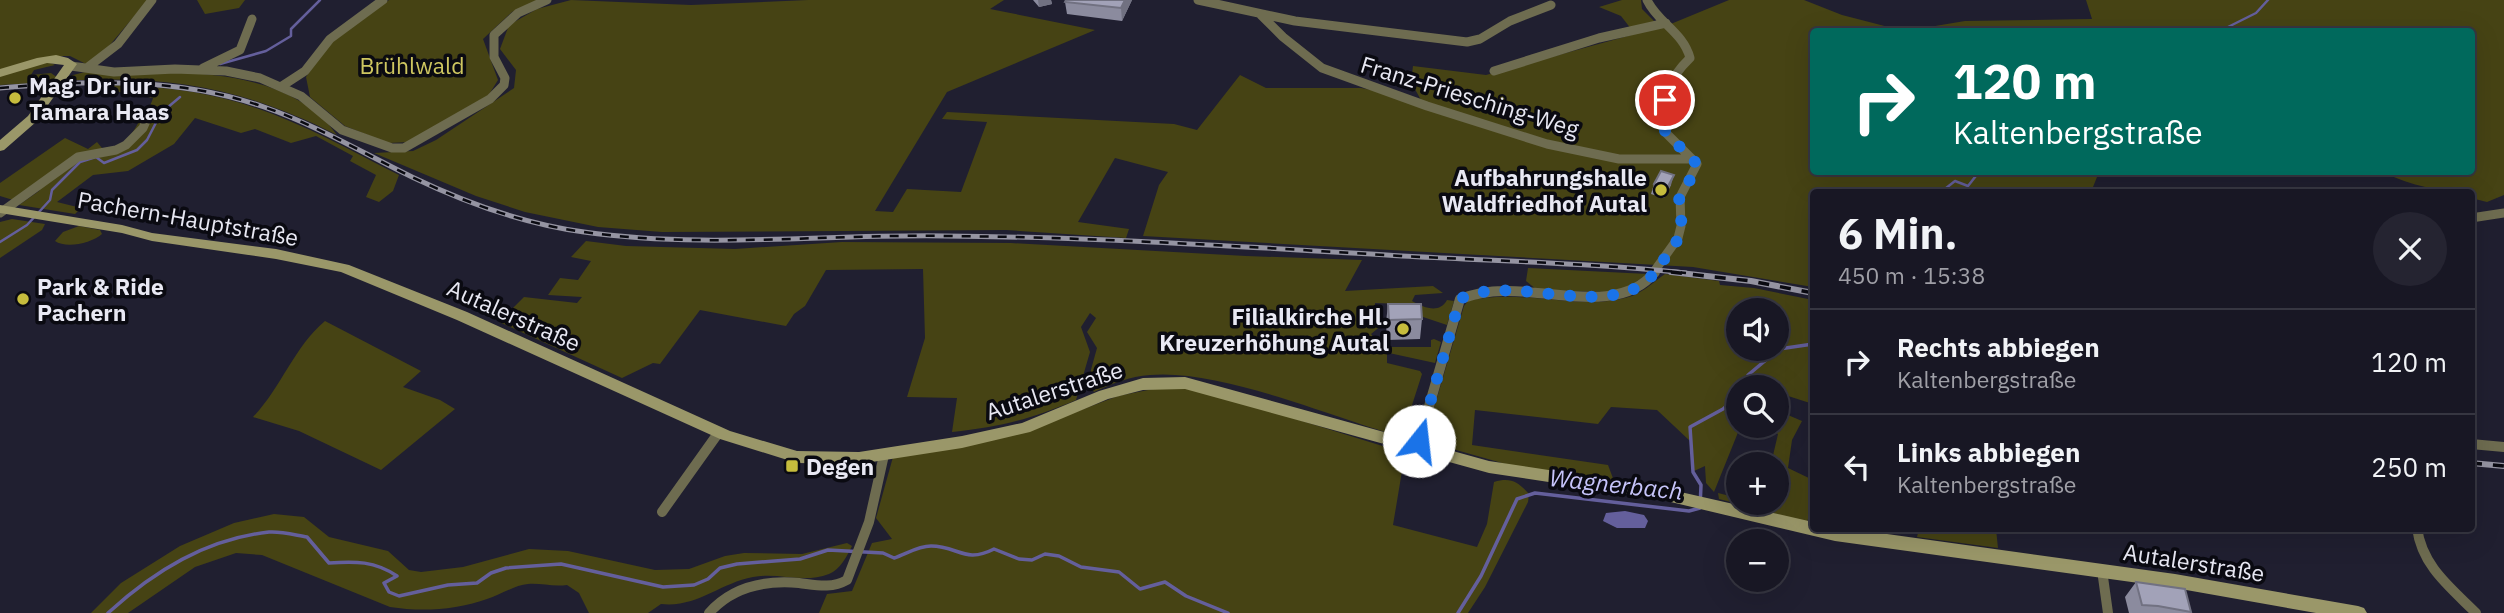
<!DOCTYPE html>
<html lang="de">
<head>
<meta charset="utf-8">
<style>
	:root { --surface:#181724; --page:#252431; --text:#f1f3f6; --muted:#9f9fa6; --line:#363641 }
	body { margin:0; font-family:"IBM Plex Sans",sans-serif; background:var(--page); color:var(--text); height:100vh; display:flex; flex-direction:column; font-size:26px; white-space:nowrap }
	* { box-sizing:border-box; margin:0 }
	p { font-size:23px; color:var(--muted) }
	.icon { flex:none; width:38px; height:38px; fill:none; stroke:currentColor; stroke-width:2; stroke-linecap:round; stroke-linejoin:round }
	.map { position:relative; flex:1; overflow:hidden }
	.drawer { position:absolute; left:1810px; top:189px; width:665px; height:343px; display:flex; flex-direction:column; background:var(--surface); border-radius:7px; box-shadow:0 7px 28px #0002,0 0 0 2px var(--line) }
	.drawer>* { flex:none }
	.hud { position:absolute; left:1810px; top:28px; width:665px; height:147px; border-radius:7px; box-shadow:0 7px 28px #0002,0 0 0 2px var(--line); background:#00695c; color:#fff; overflow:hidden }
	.buttons { position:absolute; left:1726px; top:298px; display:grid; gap:14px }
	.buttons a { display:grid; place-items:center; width:63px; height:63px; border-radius:50%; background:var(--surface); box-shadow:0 7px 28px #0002,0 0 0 2px var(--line); font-size:35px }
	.pin { position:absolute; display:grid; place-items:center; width:60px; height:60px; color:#fff; margin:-30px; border:4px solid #fff; border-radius:50%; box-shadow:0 2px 7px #0007 }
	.me { position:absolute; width:77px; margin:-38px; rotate:16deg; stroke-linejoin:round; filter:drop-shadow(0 0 5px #0008) }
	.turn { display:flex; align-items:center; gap:24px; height:147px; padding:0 28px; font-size:32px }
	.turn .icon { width:91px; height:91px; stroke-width:2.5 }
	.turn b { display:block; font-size:49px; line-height:60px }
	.round { display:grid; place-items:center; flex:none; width:74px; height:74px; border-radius:37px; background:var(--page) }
	.headline { display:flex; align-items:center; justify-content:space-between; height:119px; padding:0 28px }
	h1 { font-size:42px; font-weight:800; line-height:52px }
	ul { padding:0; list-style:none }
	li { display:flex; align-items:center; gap:21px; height:105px; padding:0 28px; border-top:2px solid var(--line) }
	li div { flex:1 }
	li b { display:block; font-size:26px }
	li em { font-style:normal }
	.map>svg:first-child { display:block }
	.green { fill:#464314; fill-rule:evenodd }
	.water { fill:#645f9c }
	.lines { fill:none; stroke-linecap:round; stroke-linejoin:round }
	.stream-far1 { stroke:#645f9c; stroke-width:2.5 }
	.stream { stroke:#645f9c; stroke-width:3.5 }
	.street-far1 { stroke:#6e6c50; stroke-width:9 }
	.street { stroke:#6e6c50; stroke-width:10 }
	.secondary { fill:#9a9769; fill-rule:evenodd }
	.rail-far1-casing { stroke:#9594a2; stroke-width:5 }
	.rail-casing { stroke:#9594a2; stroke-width:6 }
	.rail-far1 { stroke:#0a0a11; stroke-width:2.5; stroke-dasharray:9; stroke-linecap:butt }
	.rail { stroke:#0a0a11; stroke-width:3.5; stroke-dasharray:11; stroke-linecap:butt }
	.wall { fill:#8b8b9e }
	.shaded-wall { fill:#717181 }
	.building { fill:#a2a2b8; stroke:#717181; stroke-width:2 }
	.route { stroke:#1a73e8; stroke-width:12; stroke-dasharray:0 21.6 }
	.poi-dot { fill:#c6bc3d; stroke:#0a0a11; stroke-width:2.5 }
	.labels { text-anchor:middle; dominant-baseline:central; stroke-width:7; stroke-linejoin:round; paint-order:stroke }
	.park-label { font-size:23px; fill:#cec660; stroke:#0a0a11 }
	.poi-label { font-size:23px; font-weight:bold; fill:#e8e8f3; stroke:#0a0a11; text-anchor:start }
	.street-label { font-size:23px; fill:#e8e8f3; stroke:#0a0a11 }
	.water-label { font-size:24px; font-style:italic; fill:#c6c4fa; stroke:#0a0a11 }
</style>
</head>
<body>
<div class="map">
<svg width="2504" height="613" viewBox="0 0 2504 613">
	<rect width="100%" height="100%" fill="#201f30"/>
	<!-- green -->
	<path class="green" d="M0,0h148l-45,53 -17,11 -16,-8h-12l-58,14z
		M197,0h48l-6,8 -34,6z
		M389,0h149l-26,12 -29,27 15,41 -10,16 -78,46 -22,1 -43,-17 -35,-29 -4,-20 23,-33z
		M571,0l120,5 117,-5h196l-14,9 105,21 -148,62 -72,119 18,1 14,-23 54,3 26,-70 -45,-3 5,-7 227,12 23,6 43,-55 26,13h95l60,12 -10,-18 2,-16 73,9 149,-41 -14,-18 -22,-9 23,-7h19l1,9 19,19 68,-28h75l38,15 62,16 -91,1v140h286l-8,20h-278v95l-120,-20 -550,-31 16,-51 9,-13 -53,-14 -37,64 51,7 -3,9 -120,-8 -344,2 -64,-5 -73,-15 -49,-16 -102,-43 39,-2 23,-11 78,-52 2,-18 -16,-21 9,-24 28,-16z
		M2086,0h418v195l-17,7 -16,-4v-6c-28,0 -62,-6 -87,-20h87v-140l-566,-1 60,-10 127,-2z
		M49,62l6,3 -21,5 -3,5 20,-2 7,5 -3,4 -55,3v-10z
		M89,71c80,2 196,-9 248,64 -95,-48 -169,-60 -274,-54l10,-6z
		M111,85c37,1 75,4 111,13 63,15 120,48 177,77l-6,16 -14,11 -13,-5 10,-22 -26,-14 3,-5 -37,-20 -25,7 -36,-14 -14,4 -46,-15 -21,26 -46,27 -35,4 -36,27 24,6 -6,6 -56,-9 20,-14 6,-11 -32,20 -13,-4v-13l65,-45 23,11 9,-7 5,6c22,3 30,-14 39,-30 5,-7 10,-12 12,-20l-67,-12z
		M12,219l33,5 -3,6 -42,28v-36z
		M79,226l21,4 2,4c-10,9 -36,15 -47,7l8,-9z
		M586,241l40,5 109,3 107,-7 169,1 235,13 116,4 -17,31 88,-5 10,7 -28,2 -3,6c13,7 27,13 35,-1l7,1 -7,24 -24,-8 -17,-13 -31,-1v5h-11l-5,5v6l23,1v5l-11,9 16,20v9l33,8 2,3 -17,53 7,6 -1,3h-12c-70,-20 -179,-67 -249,-61 -20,1 -38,9 -56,17l-7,-8 10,-36 -10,-16 9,-14 -6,-5 -9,14 9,25 -14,48c-45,19 -75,27 -124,32l5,-34 -50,-1 18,-59 -2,-69 -97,1 -21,36 -11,8 -8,12 -86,-16 -40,54 -7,-1 -31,15 -123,-56 25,-25 53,6 5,-6 -34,-2 12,-17 18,2 13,-19 -20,-4z
		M1528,268l120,6 -25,16 -16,2 -70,-2 -11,-9z
		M1665,274l54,7 1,4 34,3 59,12v104l-37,-12v-5h-38v38h3l-27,67 -8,-9 -1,-17 -11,5 -4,-30 -33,-31 -46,-3 -13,17 -123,-14 -3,35 136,20 6,16 -105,-16 -81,-23 -1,-10 37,-126 4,-5c54,-14 112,12 164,-5 11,-4 23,-15 33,-22zM1738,310h38v38h-38z
		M325,321l96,50 -18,16 37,13 15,9 -74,61 -82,-39 -46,-14c28,-29 41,-70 72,-96z
		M1434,339l7,3 -6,21 -46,-10 -3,-3v-3h45v-7z
		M1158,388l29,1 35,7 183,57 -12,72 84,22 10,-23 7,-42c17,-5 24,0 35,12l-1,8 -43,85 -17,26h-649l8,-19 25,-3 20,-48 20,-4 -16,-21 17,-61 151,-33 74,-28z
		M1776,410l26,11 -10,19 -4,28 25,12v24l-6,18 -88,-23 -1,-6 20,5v4h38v-38h-5l7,-30 -19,-9h17z
		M274,514l30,3 25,20 59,14 21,19 12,2 42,-5 66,-18 39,2 87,19 34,-1 36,-13 19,-3 58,1 45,-11 5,3c-5,10 -12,24 -23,28 -26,10 -50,-2 -76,3 -33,6 -56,31 -92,27l-13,9h-59l-10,-20 -12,-8c-14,2 -26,-2 -39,-1 -13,1 -28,11 -41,15 -31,11 -65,13 -97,8l-128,-52 -26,-2 -41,14 -67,46h-37l30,-30 59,-37 54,-23z
		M1919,529h77l2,19 -81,-11z"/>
	<!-- water -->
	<path class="water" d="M1625,511l19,4 4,6 -3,7h-28l-14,-7 3,-8z"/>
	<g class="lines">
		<!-- stream-far1 -->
		<path class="stream-far1" d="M2225,32l3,-5 28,-14 12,-13
			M220,64l46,-13 25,-15v-7l29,-29
			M1941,192l14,-11 13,5 11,-14
			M0,242l27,-17 23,-25 2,-10 28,-28 16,-5 8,6 33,-13 10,-10 14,-27 19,-16"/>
		<!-- stream -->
		<path class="stream" d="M1748,387v-12l31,-26 34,-5
			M108,613c46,-42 98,-74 161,-81 12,-1 26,3 38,5l22,26c26,-2 46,-2 68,13l-13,7 5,9 10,4 49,-11 29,-2 14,-10 15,-5 55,-4 102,23 31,-2 14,-6 12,-11 17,-4 63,-5 28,-9 55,3 11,5c12,-4 24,-12 37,-12 27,0 34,18 63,3l25,10 13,1 13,-6 14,2 22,11 38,5 21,17 25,-7 21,14 42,17
			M1458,613l23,-37 36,-77 18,-6 154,18 11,-3 1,-23 -8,-13 -3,-45 33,-18 15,-13"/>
		<!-- street-far1 -->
		<path class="street-far1" d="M1198,0l97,21 172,21 13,-3 30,-18 41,-16
			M1647,0c11,23 36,32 43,58 -26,25 -25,40 -25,74l32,32 -17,33 1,29 -3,12 -25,35
			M1260,14l23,23 39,31 105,38 120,38 72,15h71
			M71,66l43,6 61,-3 51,2 34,7 41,18 41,34 50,18h12l86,-49 14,-14 1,-7 -11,-21v-22l24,-22 29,-13
			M88,67l30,-23 34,-44
			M203,68l37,-18 12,-31
			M1494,71l105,-33 67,-15
			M282,86l23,-15 25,-32 53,-39
			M0,213l78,-56 38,-7 10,-5 17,-17 7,-16
			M2471,218l33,-5"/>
		<!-- street -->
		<path class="street" d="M2471,444l33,3
			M1417,448l43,-149c14,-5 28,-8 43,-8 47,-2 117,24 152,-19
			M662,512l57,-80
			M2417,528c5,38 33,59 59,85
			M2102,570l6,43
			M709,613c23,-26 56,-33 90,-30 17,2 32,6 48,-3l22,-58 15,-67"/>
		<!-- secondary -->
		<path class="secondary" d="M56,55l12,3 9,6 -41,58 -32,28 -4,1v-11l28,-24 36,-51 -17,-2 -47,14v-8l37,-11z
			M0,205l122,20 30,8 124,16 73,16 118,47 263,119 67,20 62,1 103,-16 60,-13 77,-32 44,-13 42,-1 304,84 165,25 159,36v6h31l331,46 183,32 6,2 3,5h-51l-141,-25 -340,-47 -181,-43 -165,-25 -304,-84 -42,1 -35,9 -78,33 -68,16 -103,16 -62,-1 -77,-24 -263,-119 -116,-48 -65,-13 -124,-18 -30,-8 -122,-20z"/>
		<defs>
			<path id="rail-far1" d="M0,88c89,-8 178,-11 264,19 52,18 99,46 148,70 54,26 112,47 172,55 120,17 241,2 361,4 153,1 305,11 457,20 94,5 190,7 284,17"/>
			<path id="rail" d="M1671,272l80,9 62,12
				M2471,463l33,3"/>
		</defs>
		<!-- rail-far1 casing -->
		<use href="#rail-far1" class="rail-far1-casing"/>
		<!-- rail casing -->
		<use href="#rail" class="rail-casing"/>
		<!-- rail-far1 -->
		<use href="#rail-far1" class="rail-far1"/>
		<!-- rail -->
		<use href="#rail" class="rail"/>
	</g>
	<!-- wall -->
	<path class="wall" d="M1033,0h18l1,4 -13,3z
		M1132,0l-10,21 -55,-7 -2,-12z
		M1654,184l17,1 -7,13 -13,-4z
		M1388,304l34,15 -2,20 -33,1 -1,-17z
		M2136,582l55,30v1h-62l-4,-16z"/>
	<!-- shaded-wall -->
	<path class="shaded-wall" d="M1038,0h13l1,4 -13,3z
		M1125,0h7l-10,21 -1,-13z
		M1674,175l-3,10 -7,13 3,-10z"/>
	<!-- building -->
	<path class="building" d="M1066,0h59l-4,8 -56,-6z
		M1661,171l13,4 -7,13 -13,-4z
		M1388,304h33l1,15 -33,1z
		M2136,582l49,7 6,23 -33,-6 -16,-1z"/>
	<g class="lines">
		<!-- route -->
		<path class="route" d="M1419,441l41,-142c51,-26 139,19 185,-17 7,-5 12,-13 17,-20 7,-9 17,-21 19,-33 2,-9 -3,-18 -2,-27 0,-15 17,-23 18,-38l-32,-32v-32"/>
	</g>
	<!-- markers -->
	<g class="poi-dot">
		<circle cx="15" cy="98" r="7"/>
		<circle cx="1661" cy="190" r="7"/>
		<circle cx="23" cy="299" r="7"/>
		<circle cx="1403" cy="329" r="7"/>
		<rect x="785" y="459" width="14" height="14" rx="3.5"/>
	</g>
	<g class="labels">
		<!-- park labels -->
		<g class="park-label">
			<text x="412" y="65">Brühlwald</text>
		</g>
		<!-- poi labels -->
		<g class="poi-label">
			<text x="29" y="85">Mag. Dr. iur.<tspan x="29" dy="26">Tamara Haas</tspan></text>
			<text x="1647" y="177" text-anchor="end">Aufbahrungshalle<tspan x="1647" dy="26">Waldfriedhof Autal</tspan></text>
			<text x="37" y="286">Park &amp; Ride<tspan x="37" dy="26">Pachern</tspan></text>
			<text x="1389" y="316" text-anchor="end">Filialkirche Hl.<tspan x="1389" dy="26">Kreuzerhöhung Autal</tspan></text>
			<text x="806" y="466">Degen</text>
		</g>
		<!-- street labels -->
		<g class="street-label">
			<text transform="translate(1470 96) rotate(17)">Franz-Priesching-Weg</text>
			<text transform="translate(188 218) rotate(10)">Pachern-Hauptstraße</text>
			<text transform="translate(514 315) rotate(24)">Autalerstraße</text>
			<text transform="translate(1054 390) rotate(-18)">Autalerstraße</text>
			<text transform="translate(2194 562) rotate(9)">Autalerstraße</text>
		</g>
		<!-- water labels -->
		<g class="water-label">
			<text transform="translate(1616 484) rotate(6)">Wagnerbach</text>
		</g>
	</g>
</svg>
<div class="buttons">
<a><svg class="icon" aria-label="sound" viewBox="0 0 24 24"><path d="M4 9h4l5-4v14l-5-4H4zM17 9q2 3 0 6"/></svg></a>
<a><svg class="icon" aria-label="search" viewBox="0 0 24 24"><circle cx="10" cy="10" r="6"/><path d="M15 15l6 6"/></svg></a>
<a>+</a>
<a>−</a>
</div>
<div class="pin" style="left:1665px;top:100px;background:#d93025"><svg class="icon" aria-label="arrive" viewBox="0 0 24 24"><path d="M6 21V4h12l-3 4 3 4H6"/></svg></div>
<svg class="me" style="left:1419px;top:441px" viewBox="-20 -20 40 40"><circle r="19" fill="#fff"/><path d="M0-13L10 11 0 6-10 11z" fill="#1a73e8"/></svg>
<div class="hud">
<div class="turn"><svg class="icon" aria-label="right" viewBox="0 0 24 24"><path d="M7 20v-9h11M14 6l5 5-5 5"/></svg><div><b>120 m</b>Kaltenbergstraße</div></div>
</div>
<section class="drawer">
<div class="headline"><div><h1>6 Min.</h1><p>450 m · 15:38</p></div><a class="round"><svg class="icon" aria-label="close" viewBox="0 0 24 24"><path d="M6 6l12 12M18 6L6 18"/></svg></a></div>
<ul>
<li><svg class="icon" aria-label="right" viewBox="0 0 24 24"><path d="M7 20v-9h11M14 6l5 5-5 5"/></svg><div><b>Rechts abbiegen</b><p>Kaltenbergstraße</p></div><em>120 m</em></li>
<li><svg class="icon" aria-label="left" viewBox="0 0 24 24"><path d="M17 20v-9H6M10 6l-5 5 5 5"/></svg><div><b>Links abbiegen</b><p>Kaltenbergstraße</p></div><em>250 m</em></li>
</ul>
</section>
</div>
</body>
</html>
